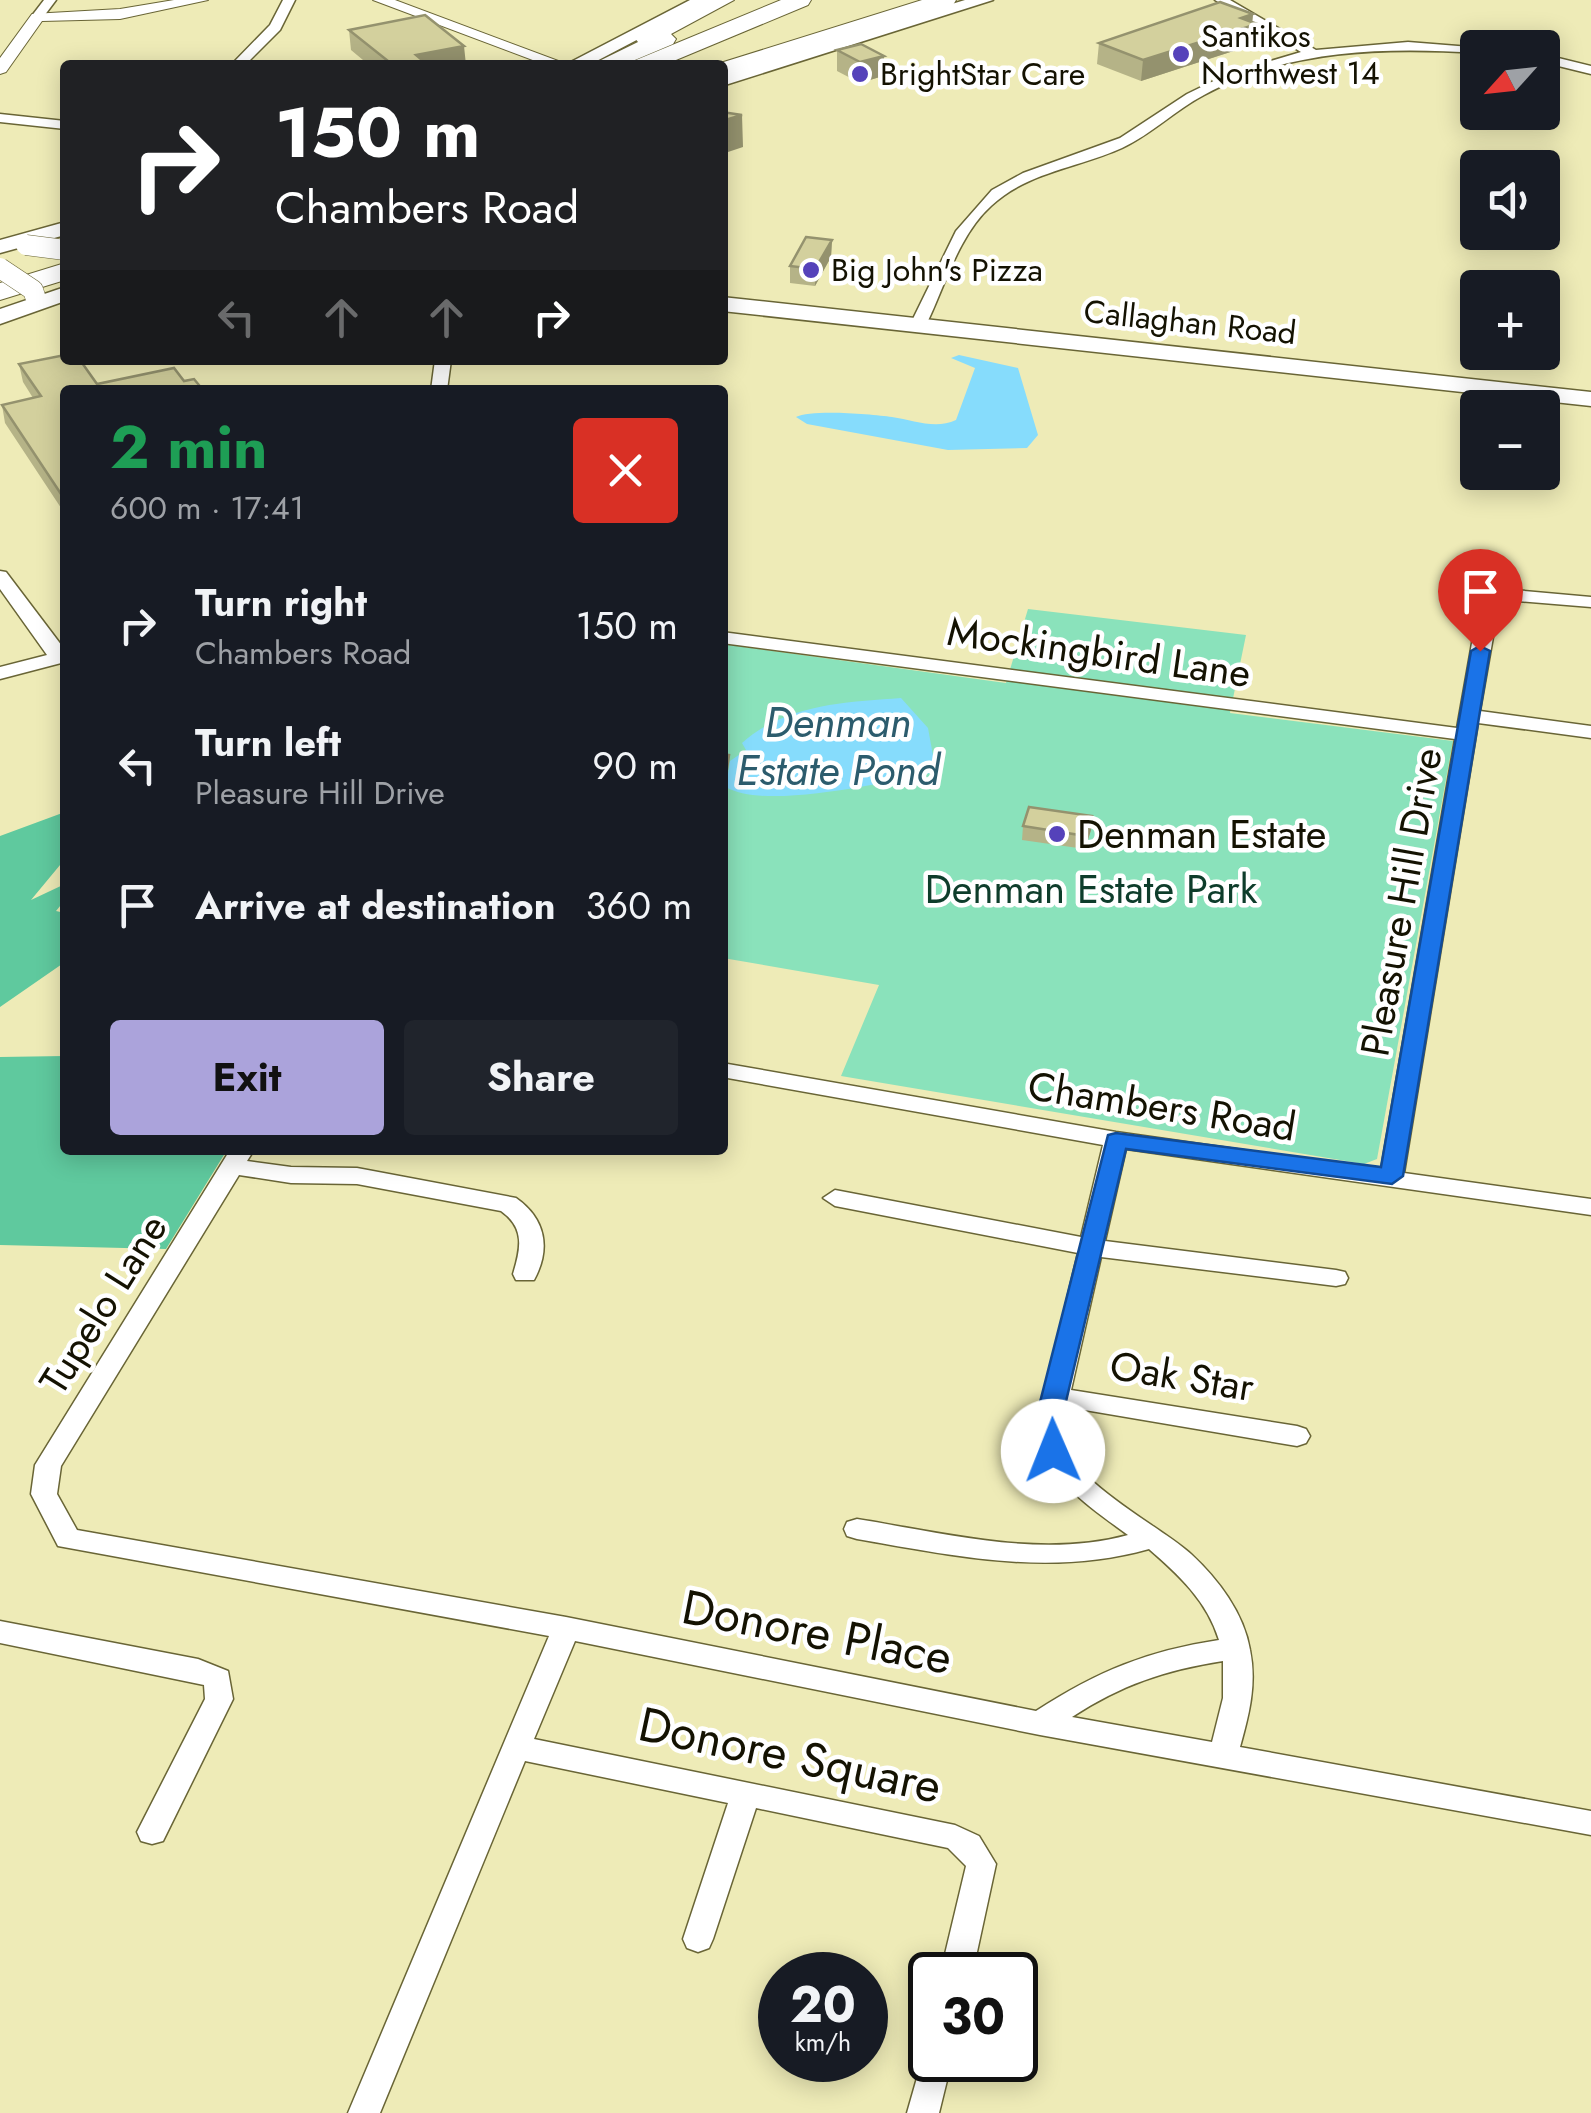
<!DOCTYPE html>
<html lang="en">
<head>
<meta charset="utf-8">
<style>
	:root { --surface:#171b24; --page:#20242c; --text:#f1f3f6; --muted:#9ea1a6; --accent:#aba3db }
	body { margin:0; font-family:Jost,sans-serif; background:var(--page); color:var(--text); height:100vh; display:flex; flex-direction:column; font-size:38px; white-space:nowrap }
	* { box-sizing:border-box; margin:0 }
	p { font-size:32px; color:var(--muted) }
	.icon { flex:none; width:55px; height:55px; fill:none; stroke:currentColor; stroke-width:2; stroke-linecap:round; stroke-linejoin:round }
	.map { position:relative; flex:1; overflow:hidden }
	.drawer { position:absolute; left:60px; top:385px; width:668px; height:770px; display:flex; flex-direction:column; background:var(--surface); border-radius:10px; box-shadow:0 5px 25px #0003 }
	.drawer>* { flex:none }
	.banner { position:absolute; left:60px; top:60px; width:668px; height:305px; border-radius:10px; box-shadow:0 5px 25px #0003; background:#202124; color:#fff; overflow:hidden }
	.needle { width:65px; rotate:243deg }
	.buttons { position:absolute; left:1460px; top:30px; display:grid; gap:20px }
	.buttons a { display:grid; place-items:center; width:100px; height:100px; border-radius:10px; background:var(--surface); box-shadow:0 5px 25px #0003; font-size:50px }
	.speed { position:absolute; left:758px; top:1952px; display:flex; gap:20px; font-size:50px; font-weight:700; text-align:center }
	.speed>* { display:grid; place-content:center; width:130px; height:130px; border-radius:50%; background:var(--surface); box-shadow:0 5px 25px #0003; line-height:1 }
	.speed small { font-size:25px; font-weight:400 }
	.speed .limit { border:5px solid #111; border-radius:15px; background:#fff; color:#111 }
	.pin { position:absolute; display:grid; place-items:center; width:85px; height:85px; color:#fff; margin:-102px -42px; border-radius:50% 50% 50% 0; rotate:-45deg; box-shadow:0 0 10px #0007 }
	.pin .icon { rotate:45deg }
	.me { position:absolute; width:110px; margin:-55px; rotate:359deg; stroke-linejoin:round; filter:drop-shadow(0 0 8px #0008) }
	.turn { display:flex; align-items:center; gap:35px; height:210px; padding:0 50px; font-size:45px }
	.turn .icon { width:130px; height:130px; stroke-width:2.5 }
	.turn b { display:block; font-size:70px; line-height:85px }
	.lanes { display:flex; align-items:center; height:95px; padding:0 50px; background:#0003; justify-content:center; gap:50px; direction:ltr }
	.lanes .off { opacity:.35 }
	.round { display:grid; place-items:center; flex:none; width:105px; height:105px; border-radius:10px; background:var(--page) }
	.head { display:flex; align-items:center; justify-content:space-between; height:170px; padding:0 50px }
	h1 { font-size:60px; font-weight:700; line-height:75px; color:#1e9e55 }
	.primary-button { display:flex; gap:20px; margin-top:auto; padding:20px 50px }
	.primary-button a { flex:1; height:115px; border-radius:10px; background:var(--accent); color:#111; font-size:40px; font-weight:700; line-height:115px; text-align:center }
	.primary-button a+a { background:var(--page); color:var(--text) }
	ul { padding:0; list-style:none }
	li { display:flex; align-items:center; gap:30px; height:140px; padding:0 50px }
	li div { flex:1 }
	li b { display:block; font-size:38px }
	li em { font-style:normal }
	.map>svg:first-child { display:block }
	.green { fill:#8ae2bb }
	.forest { fill:#5fc99e }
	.water { fill:#86dcfc }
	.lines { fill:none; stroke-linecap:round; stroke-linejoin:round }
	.minor-casing { stroke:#696536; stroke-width:3 }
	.tertiary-casing { stroke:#696536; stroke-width:2 }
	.secondary-casing { stroke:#696536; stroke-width:3 }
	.motorway-casing { stroke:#696536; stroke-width:2 }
	.minor { fill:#fff; fill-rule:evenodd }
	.tertiary { fill:#fff; fill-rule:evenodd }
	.secondary { fill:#fff; fill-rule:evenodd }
	.motorway { fill:#fff; fill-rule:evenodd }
	.secondary-bridge-casing { stroke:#696536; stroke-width:21; stroke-linecap:butt }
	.secondary-bridge { stroke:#fff; stroke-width:20 }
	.wall { fill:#b5b387 }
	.shaded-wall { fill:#94926e }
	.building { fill:#d3d09d; stroke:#94926e; stroke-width:2.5 }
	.route { fill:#1a73e8; stroke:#114b97; stroke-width:2.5 }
	.poi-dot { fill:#5542ba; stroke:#fff; stroke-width:4 }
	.labels { text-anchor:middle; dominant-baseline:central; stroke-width:9; stroke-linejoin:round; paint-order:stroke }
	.far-poi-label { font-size:32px; fill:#141202; stroke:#fff; text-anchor:start }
	.far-street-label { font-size:32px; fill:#141202; stroke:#fff }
	.street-label { font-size:40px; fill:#141202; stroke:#fff }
	.poi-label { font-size:40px; fill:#141202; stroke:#fff; text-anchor:start }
	.park-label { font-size:40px; fill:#0e3d2b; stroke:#fff }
	.water-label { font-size:42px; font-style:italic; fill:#2c5c6d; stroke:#fff }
	.near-street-label { font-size:48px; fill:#141202; stroke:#fff }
</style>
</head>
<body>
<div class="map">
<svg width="1591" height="2113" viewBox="0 0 1591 2113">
	<rect width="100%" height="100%" fill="#eeebb7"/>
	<!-- green -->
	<path class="green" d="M1028,609l218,26 -16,78 223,28 -76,418 -13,5 -523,-88 38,-91 -156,-27 -1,-314 284,39z"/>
	<!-- forest -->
	<path class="forest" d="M65,812v47l-34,41 34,-16v16l-9,11 9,2v49l-65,45v-171z
		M65,1056v94h162l-61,99 -166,-4v-188z"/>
	<!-- water -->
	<path class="water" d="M959,355l59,13 20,67 -11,13 -79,2 -141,-26 -11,-7c15,-8 76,-3 96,0 22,3 43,13 64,3l19,-52 -24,-10z
		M901,698l27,30 8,44c-46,9 -171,39 -210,15l4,-26 16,-11 -4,-7c44,-39 104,-41 159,-45z"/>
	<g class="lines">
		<defs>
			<path id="minor" d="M44,0h12l-15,20h-8l-2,-3z
				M283,0h12l-15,30 -35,35h-14l39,-40z
				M1215,0h15l86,50 92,-8 75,6h-5v5c-93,-6 -190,-4 -274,42 -29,15 -52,39 -82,53 -44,20 -95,24 -131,58 -33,30 -46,80 -65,119l-14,3 -2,-3 46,-94 36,-41 31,-17 97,-35 67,-44 43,-21 71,-21z
				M1542,54l49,12v8l-49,-12z
				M0,114l65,7v8l-65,-7z
				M435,360h16l-4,30h-16z
				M0,571l6,1 59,78v12l-65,17v-12l47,-12 -47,-66z
				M1503,589l88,8v10l-85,-7 -7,3 -19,108 111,15v12l-113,-15 -74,450 187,26v16l-465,-66 -21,92 231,29 9,2 3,6 -3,6 -9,2 -235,-29 -30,133 226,36 9,3 4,7 -4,7 -9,3 -230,-39c-1,7 -5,16 -5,23 1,49 96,94 129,124 27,25 53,59 59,96 7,34 -1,65 -10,97l351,64v24l-551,-100 -465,-94 -41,98 421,86 24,11 17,28 -24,111h-32l26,-109 -18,-18 -192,-40 -43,131 -4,9 -11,4 -11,-4 -4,-9 45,-136 -203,-42 -145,352h-32l201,-477 -491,-90 -27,-52 4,-29 195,-315h24l-7,11 44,6 66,1 159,30c30,21 35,51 18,82h-18l-3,-6c8,-26 12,-46 -12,-63l-144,-27 -66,-1 -52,-8 -178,291 -4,28 20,36 489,87 470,94c62,-40 111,-60 183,-71 -12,-39 -40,-65 -70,-91 -99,28 -194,7 -292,-10l-10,-3 -3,-7 3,-7 10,-3c88,14 184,40 271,16 -41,-30 -78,-53 -92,-105l42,-177 -243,-47 -12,-8 12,-8 246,47 22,-92 -381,-68v-14l394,69 265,38 74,-431 -733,-96v-11l735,96 21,-119 7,-13zM1223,1661v37l-11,44 -140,-25c49,-32 93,-47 151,-56z
				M0,1621l198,38 30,12 5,28 -70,142 -11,3 -11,-3 -4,-9 68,-133 -1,-14 -204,-42z
				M930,2048v12h22l-13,53h-32l18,-63z"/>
			<path id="tertiary" d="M174,0h34l-88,19 -78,2 -36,51 -6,2v-16l32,-44 88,-5z
				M373,0h22l174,65h-23z"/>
			<path id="secondary" d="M690,0h23l-124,65h-24z
				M965,0h28l-271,86v-12z
				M65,222v13l-65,18v-13z
				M65,287v14l-65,23v-15z
				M722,297l869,95v14l-869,-95z"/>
			<path id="motorway" d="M705,0h29l-63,34 5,5 -3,5 -50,21h-32l47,-23 -4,-5 3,-5z
				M781,0h30l-3,5 -144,60h-32l4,-5z
				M922,0h34l-3,5 -223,70 -8,2v-12h-8z
				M65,263v17l-65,20v-17z"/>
		</defs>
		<!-- minor casing -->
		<use href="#minor" class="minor-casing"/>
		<!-- tertiary casing -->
		<use href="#tertiary" class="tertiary-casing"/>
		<!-- secondary casing -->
		<use href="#secondary" class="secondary-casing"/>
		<!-- motorway casing -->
		<use href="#motorway" class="motorway-casing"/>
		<!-- minor -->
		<use href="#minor" class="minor"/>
		<!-- tertiary -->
		<use href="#tertiary" class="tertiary"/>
		<!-- secondary -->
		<use href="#secondary" class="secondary"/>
		<!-- motorway -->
		<use href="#motorway" class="motorway"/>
		<defs>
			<path id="secondary-bridge" d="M26,245l39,5
				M0,268l33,22 2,6"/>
		</defs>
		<!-- secondary-bridge casing -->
		<use href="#secondary-bridge" class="secondary-bridge-casing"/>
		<!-- secondary-bridge -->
		<use href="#secondary-bridge" class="secondary-bridge"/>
	</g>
	<!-- wall -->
	<path class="wall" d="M1253,14l-1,8 5,2 -2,20 -114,37 -44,-17 2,-21z
		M349,30l117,35h-97l-18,-15z
		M837,50l47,6 -1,20 -23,7 -23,-12z
		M832,240l-1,17 -16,29 -25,-3v-17z
		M19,364l78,20 87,-3 -119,9v124l-60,-91 -3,-18 31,-7 -10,-16z
		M1023,826l68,4 -6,19 -63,-9z"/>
	<!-- shaded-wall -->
	<path class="shaded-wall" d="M1253,14l-1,11 5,-1 -2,20 -114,37 2,-21z
		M464,46l2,19h-49l-1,-10z
		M884,56l-1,20 -23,7v-21z
		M742,115l1,32 -21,7v-33z
		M832,240l-1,17 -16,29v-17z
		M1092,816l-1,14 -6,19 1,-13z"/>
	<!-- building -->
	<path class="building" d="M1220,2l33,12 -12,4 16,6 -114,36 -44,-17z
		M425,15l39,31 -48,9 12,10h-35l-44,-35z
		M861,44l23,12 -24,6 -23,-12z
		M722,112l20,3 -20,6z
		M806,237l26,3 -17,29 -25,-3z
		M65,355v5h15l17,24 77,-16 10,13 10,-2 9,11h-138v110l-63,-95 39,-9 -22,-32z
		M722,754l7,1 -2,14h-5z
		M1029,807l63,9 -6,20 -63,-10z"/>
	<!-- route -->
	<path class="route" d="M1480,646l10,5 -87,525 -11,8 -266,-35 -63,265 4,37 -4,7h-19l-7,-44 71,-279 8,-2 265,34 90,-516z"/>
	<!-- markers -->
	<g class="poi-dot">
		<circle cx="1181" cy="54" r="10"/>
		<circle cx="860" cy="74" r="10"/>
		<circle cx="811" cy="270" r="10"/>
		<circle cx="1057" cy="834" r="10"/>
	</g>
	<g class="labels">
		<!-- far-poi labels -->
		<g class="far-poi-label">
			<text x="1201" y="36">Santikos<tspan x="1201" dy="37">Northwest 14</tspan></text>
			<text x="880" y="74">BrightStar Care</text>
			<text x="831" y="270">Big John's Pizza</text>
		</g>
		<!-- far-street labels -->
		<g class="far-street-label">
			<text transform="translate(1190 322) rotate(6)">Callaghan Road</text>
		</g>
		<!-- street labels -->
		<g class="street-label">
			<text transform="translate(1099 652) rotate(8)">Mockingbird Lane</text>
			<text transform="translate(1401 902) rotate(-80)">Pleasure Hill Drive</text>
			<text transform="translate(1162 1106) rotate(9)">Chambers Road</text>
			<text transform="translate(103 1304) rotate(-58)">Tupelo Lane</text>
			<text transform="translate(1182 1376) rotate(9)">Oak Star</text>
		</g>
		<!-- poi labels -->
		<g class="poi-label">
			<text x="1077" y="834">Denman Estate</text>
		</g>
		<!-- park labels -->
		<g class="park-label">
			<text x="1091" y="889">Denman Estate Park</text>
		</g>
		<!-- water labels -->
		<g class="water-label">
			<text x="838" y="722">Denman<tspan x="838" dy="48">Estate Pond</tspan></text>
		</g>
		<!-- near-street labels -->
		<g class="near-street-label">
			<text transform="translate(817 1632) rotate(11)">Donore Place</text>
			<text transform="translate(790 1755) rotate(12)">Donore Square</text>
		</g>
	</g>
</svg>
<div class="buttons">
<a><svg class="needle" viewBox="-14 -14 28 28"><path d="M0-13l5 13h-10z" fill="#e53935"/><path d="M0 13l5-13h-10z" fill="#9ea1a6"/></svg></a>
<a><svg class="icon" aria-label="sound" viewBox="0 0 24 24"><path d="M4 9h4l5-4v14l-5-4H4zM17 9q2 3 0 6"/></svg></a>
<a>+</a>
<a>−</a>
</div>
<div class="speed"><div>20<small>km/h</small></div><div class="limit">30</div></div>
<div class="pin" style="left:1480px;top:651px;background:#d93025"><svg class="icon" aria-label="arrive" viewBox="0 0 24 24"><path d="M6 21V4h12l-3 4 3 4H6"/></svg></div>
<svg class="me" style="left:1053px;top:1451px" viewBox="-20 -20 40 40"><circle r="19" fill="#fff"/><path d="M0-13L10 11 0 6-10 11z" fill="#1a73e8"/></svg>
<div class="banner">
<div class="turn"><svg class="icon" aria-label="right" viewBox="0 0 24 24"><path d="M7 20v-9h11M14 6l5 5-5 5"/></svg><div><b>150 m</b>Chambers Road</div></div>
<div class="lanes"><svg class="icon off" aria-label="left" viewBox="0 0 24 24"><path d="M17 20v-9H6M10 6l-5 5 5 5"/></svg><svg class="icon off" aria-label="ahead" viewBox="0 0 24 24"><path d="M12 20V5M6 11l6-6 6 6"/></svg><svg class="icon off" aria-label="ahead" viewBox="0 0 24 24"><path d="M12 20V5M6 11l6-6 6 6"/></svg><svg class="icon" aria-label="right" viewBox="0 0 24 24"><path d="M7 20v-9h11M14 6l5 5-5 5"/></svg></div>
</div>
<section class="drawer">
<div class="head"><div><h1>2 min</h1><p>600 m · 17:41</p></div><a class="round" style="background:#d93025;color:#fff"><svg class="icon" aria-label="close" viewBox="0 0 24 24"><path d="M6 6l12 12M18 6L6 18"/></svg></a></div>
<ul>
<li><svg class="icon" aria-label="right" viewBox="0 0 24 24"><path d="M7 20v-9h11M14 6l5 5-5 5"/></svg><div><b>Turn right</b><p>Chambers Road</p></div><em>150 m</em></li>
<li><svg class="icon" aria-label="left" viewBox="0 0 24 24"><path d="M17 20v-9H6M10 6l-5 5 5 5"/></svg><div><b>Turn left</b><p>Pleasure Hill Drive</p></div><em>90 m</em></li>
<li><svg class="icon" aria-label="arrive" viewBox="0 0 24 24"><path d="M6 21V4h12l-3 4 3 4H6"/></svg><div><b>Arrive at destination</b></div><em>360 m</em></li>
</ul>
<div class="primary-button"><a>Exit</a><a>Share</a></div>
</section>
</div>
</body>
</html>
